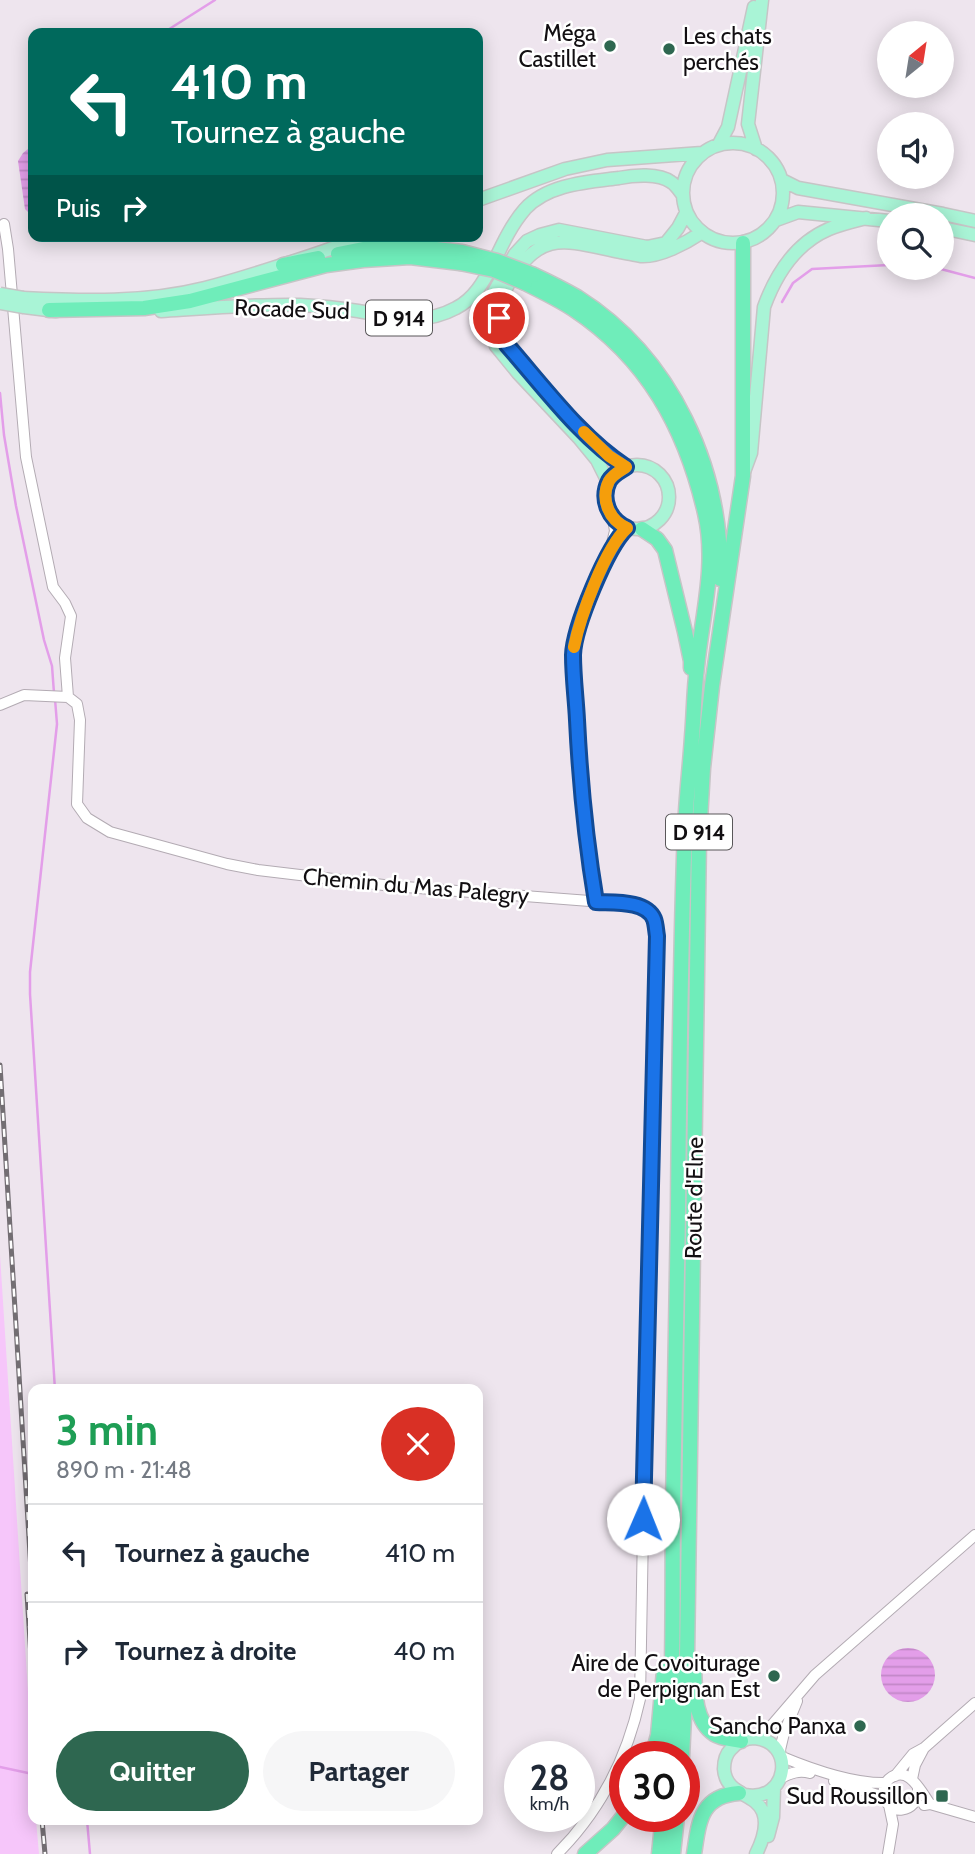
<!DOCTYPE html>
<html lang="fr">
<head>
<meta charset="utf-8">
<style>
	:root { --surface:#fff; --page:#f6f6f7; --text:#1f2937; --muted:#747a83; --line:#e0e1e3; --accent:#2e6750 }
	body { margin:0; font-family:Cabin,sans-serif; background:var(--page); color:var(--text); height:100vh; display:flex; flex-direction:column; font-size:26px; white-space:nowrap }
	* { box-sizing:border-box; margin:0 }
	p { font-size:23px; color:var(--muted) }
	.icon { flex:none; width:38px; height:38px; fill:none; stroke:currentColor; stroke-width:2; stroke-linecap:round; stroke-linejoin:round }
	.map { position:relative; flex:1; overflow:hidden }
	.drawer { position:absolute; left:28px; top:1384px; width:455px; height:441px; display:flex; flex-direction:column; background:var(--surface); border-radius:14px; box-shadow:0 4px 18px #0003 }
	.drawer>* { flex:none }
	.banner { position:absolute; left:28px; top:28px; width:455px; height:214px; border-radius:14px; box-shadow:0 4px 18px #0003; background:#00695c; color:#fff; overflow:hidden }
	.needle { width:46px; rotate:30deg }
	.buttons { position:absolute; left:877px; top:21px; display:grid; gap:14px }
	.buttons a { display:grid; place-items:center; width:77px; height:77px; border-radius:50%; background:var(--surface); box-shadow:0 4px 18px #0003; font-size:35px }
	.speed { position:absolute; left:504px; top:1741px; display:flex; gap:14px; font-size:35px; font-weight:700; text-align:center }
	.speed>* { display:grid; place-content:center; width:91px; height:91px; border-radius:50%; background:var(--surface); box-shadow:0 4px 18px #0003; line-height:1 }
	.speed small { font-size:18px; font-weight:400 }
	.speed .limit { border:10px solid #d22; background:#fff; color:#111 }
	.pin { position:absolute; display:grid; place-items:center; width:60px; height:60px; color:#fff; margin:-30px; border:4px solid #fff; border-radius:50%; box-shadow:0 2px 7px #0007 }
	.me { position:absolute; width:77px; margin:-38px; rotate:1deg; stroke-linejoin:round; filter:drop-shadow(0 0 5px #0008) }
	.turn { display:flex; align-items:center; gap:24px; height:147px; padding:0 28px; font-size:32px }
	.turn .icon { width:91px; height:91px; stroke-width:2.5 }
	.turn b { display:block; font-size:49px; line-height:60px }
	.then { display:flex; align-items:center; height:66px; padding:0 28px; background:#0003; gap:14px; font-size:26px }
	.round { display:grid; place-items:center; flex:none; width:74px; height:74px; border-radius:37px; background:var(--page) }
	.headline { display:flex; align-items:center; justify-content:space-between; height:119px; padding:0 28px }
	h1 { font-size:42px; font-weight:800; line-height:52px; color:#1e9e55 }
	.button { display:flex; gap:14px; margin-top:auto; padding:14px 28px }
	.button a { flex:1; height:80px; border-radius:42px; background:var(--accent); color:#fff; font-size:28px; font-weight:800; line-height:80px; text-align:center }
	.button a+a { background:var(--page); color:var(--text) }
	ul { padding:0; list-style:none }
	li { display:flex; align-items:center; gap:21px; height:98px; padding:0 28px; border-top:2px solid var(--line) }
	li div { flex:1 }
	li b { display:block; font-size:26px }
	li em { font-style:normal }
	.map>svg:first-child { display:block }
	.green { fill:#f6c6fa }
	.water { fill:url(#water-rules) }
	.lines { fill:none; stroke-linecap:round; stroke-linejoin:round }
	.stream { stroke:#e39ee9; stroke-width:2.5 }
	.minor-casing { stroke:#b3abb3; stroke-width:12 }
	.major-casing { stroke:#c6c5c6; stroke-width:15 }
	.highway-casing { stroke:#c6c5c6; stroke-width:17 }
	.minor { stroke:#fff; stroke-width:10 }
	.major { stroke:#a9f4d6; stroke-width:12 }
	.highway { stroke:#6fedba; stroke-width:14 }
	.rail-casing { stroke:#736e73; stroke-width:5 }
	.rail { stroke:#fff; stroke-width:2.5; stroke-dasharray:8; stroke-linecap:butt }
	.major-bridge-casing { stroke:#c6c5c6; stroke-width:15; stroke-linecap:butt }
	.highway-bridge-casing { stroke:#c6c5c6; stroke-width:17; stroke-linecap:butt }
	.major-bridge { stroke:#a9f4d6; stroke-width:12 }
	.highway-bridge { stroke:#6fedba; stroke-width:14 }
	.route-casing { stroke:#114b97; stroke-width:18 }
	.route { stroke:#1a73e8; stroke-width:12 }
	.slow { stroke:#f59e0b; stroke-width:12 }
	.poi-dot { fill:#2e6750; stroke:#fff; stroke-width:2.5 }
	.labels { text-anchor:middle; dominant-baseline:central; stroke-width:5; stroke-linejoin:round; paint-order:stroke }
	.shield { fill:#fff; stroke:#595759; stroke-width:2 }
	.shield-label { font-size:21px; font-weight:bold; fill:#120f12 }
	.poi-label { font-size:23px; fill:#120f12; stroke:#fff; text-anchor:end }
	.street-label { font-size:23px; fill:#120f12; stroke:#fff }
</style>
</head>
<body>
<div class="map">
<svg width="975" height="1854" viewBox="0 0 975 1854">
	<defs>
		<pattern id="water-rules" width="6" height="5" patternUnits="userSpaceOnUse" patternTransform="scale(1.75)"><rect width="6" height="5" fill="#e39ee9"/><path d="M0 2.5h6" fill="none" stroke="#c287c7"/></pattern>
	</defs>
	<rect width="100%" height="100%" fill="#eee5ee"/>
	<!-- green -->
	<path class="green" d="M0,1255l33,515v50h3l3,34h-39z"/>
	<!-- water -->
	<path class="water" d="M33,145v72l-8,-8 -7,-48 5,-8z
		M881 1675a27 27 0 1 1 54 0a27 27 0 1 1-54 0Z"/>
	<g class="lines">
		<!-- stream -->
		<path class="stream" d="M163,33l52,-33
			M937,268l38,10
			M782,302l11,-19 19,-14 77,-4
			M0,393l4,42 12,71 28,134 8,26 2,27
			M55,699l2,25 -27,248v22l25,396
			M0,1767l28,6
			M87,1820l3,34"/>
		<defs>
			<path id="minor" d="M4,224l4,25 18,208 27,130 12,16 6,13 -6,42 3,39
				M614,545l13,-17
				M0,705l24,-10 44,2 9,7 3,16 -3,84 10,14 23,14 117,32 31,6 134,16 237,18c10,3 19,4 24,14 9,17 3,64 3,85l-11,414 -5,282c-13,59 -41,113 -83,155
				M596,902l-8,-45 -10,-118 -5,-85 5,-25 32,-78 5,-20 -2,-12
				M755,1738l17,-13 43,-50 160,-140
				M779,1754l5,-21 13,-32
				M780,1756c31,13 72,28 106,27
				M895,1776l18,-22 11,-6 51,-45
				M781,1778c10,-5 18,-8 29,-5
				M912,1779l3,-14 9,-17
				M834,1781l50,16
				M918,1789c1,25 -32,28 -34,5 -1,-6 1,-11 5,-15 19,-16 32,13 41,25
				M924,1805l6,-1 45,13
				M888,1854l5,-30 -4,-19"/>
			<path id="major" d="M683 193a50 50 0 1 1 100 0a50 50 0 1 1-100 0Z
				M719,144l9,-17 26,-120
				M756,149l-8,-25 14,-124
				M782,180l16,8 145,26 32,7
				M478,200l87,-31 42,-9 95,-7
				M776,220l22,-8 91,9
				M942,228l33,7
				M23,298c61,3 122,5 182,-10 55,-14 109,-34 164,-52
				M24,307l32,4
				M161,311c46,-3 93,-7 139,-6 19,1 39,3 58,6 36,6 65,15 98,-3 18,-9 28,-27 37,-44 9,-19 18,-39 32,-55 23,-25 63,-27 94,-31 15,-3 40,-5 52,4 4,2 8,8 11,12
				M567,413l-60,-68c-9,-21 -10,-42 2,-62 31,-55 58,-42 111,-31 7,1 14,3 21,4 19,1 45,-13 60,-23
				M581,429l28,27 17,11
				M605 497a32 32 0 1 1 64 0a32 32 0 1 1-64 0Z
				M744,472l7,-19 13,-146c12,-33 32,-64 65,-78 12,-5 25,-8 37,-11
				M608,482l-11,-22 -18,-22 -61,-65 -22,-27 -6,-20v-16l4,-18 21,-38 12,-13 13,-6 19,-5 88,17 19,-4 12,-15 8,-15
				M745,1795c44,8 51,-53 10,-57 -9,0 -18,4 -24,11 -5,5 -7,13 -7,20 2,27 31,23 39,43 5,13 -1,30 -7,42
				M768,1836l5,-19 1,-29"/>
			<path id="highway" d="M338,254l30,-6 42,-2 52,6
				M283,265l35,-7
				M534,275c15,7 29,14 43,22 95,60 146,172 143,282
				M525,283c16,8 33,16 48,26 74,49 112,118 132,204 12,52 -3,102 -8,154 -3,23 -3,47 -5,70 -2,31 -6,62 -7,93 -5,127 -6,255 -7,382 -1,98 -4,197 -5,296 -1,83 1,166 -4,249
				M49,310l95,-2 46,-7 136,-36 37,-5 47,-3 50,6
				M642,529l15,10 8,11 20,82 6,29v7
				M694,1665c1,22 -1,55 20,69 8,5 18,5 27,7
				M652,1757l6,-22 6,-64
				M682,1757l5,-100 12,-820 4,-69 9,-82 31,-210v-233
				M585,1854l28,-25 12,-15
				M659,1854l4,-38
				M673,1854l4,-38
				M694,1854c5,-32 6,-58 45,-61"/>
		</defs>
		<!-- minor casing -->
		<use href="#minor" class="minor-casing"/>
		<!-- major casing -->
		<use href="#major" class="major-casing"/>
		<!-- highway casing -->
		<use href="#highway" class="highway-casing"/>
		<!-- minor -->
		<use href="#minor" class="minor"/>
		<!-- major -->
		<use href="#major" class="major"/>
		<!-- highway -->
		<use href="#highway" class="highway"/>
		<defs>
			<path id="rail" d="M0,1065l33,538
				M27,1594l6,94
				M42,1820l3,34"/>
		</defs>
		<!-- rail casing -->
		<use href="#rail" class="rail-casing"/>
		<!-- rail -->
		<use href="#rail" class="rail"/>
		<defs>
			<path id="major-bridge" d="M0,294l23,4
				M0,303l24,4"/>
			<path id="highway-bridge" d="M462,252l35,9 37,14
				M460,263l34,7 31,13"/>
		</defs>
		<!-- major-bridge casing -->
		<use href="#major-bridge" class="major-bridge-casing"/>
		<!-- highway-bridge casing -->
		<use href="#highway-bridge" class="highway-bridge-casing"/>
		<!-- major-bridge -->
		<use href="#major-bridge" class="major-bridge"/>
		<!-- highway-bridge -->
		<use href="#highway-bridge" class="highway-bridge"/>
	</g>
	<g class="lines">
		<defs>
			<path id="route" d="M499,318l2,15 6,12c36,41 74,93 119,122 -6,4 -13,7 -17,14 -9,18 0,39 18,47 -20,19 -53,99 -54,127 0,22 3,44 4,65 3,61 9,122 19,182 17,1 50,-2 58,17 2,5 2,12 3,17l-14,583"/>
		</defs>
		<!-- route casing -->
		<use href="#route" class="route-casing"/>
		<!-- route -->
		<use href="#route" class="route"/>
		<!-- slow -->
		<path class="slow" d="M574,647c6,-30 31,-99 53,-119 -18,-8 -27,-29 -18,-47 4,-7 11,-10 17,-14l-17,-11 -25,-24"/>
	</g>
	<!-- markers -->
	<g class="poi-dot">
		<circle cx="610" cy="46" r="7"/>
		<circle cx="669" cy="49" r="7"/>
		<circle cx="774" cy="1676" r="7"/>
		<circle cx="860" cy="1726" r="7"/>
		<rect x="935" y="1789" width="14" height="14" rx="3.5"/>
	</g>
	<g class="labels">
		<!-- shield labels -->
		<g class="shield">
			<rect x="366" y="300.5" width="66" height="35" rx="5"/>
			<rect x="666" y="814.5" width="66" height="35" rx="5"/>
		</g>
		<g class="shield-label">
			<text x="399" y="318">D 914</text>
			<text x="699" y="832">D 914</text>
		</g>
		<!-- poi labels -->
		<g class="poi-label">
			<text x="596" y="33">Méga<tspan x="596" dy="26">Castillet</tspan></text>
			<text x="683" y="36" text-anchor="start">Les chats<tspan x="683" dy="26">perchés</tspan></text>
			<text x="760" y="1663">Aire de Covoiturage<tspan x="760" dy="26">de Perpignan Est</tspan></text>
			<text x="846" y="1726">Sancho Panxa</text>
			<text x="928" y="1796">Sud Roussillon</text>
		</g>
		<!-- street labels -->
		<g class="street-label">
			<text transform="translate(292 309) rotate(2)">Rocade Sud</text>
			<text transform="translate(416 886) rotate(5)">Chemin du Mas Palegry</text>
			<text transform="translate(694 1198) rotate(-89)">Route d'Elne</text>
		</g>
	</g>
</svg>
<div class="buttons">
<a><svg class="needle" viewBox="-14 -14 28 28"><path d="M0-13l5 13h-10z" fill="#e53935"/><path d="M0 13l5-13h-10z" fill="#747a83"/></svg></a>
<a><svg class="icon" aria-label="sound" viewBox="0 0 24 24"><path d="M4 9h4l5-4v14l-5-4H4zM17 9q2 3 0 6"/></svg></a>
<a><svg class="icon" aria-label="search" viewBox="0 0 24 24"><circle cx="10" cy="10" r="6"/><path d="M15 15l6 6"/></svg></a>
</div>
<div class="speed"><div>28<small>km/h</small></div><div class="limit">30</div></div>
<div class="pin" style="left:499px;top:318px;background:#d93025"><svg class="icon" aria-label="arrive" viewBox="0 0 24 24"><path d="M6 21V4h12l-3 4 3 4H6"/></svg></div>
<svg class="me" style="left:643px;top:1519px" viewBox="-20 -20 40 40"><circle r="19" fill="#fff"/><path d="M0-13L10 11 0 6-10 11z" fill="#1a73e8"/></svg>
<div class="banner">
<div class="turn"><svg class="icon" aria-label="left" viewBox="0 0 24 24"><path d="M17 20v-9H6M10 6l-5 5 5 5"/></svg><div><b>410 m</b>Tournez à gauche</div></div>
<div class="then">Puis<svg class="icon" aria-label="right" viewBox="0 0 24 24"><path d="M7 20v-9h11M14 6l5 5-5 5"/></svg></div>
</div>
<section class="drawer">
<div class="headline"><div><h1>3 min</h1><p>890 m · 21:48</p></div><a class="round" style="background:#d93025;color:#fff"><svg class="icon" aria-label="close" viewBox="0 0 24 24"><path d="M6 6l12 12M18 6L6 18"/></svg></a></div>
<ul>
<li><svg class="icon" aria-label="left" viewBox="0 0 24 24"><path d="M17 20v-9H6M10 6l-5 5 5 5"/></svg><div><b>Tournez à gauche</b></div><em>410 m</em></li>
<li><svg class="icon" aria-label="right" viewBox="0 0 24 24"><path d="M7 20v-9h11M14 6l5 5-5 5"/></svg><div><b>Tournez à droite</b></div><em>40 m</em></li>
</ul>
<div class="button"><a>Quitter</a><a>Partager</a></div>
</section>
</div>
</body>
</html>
